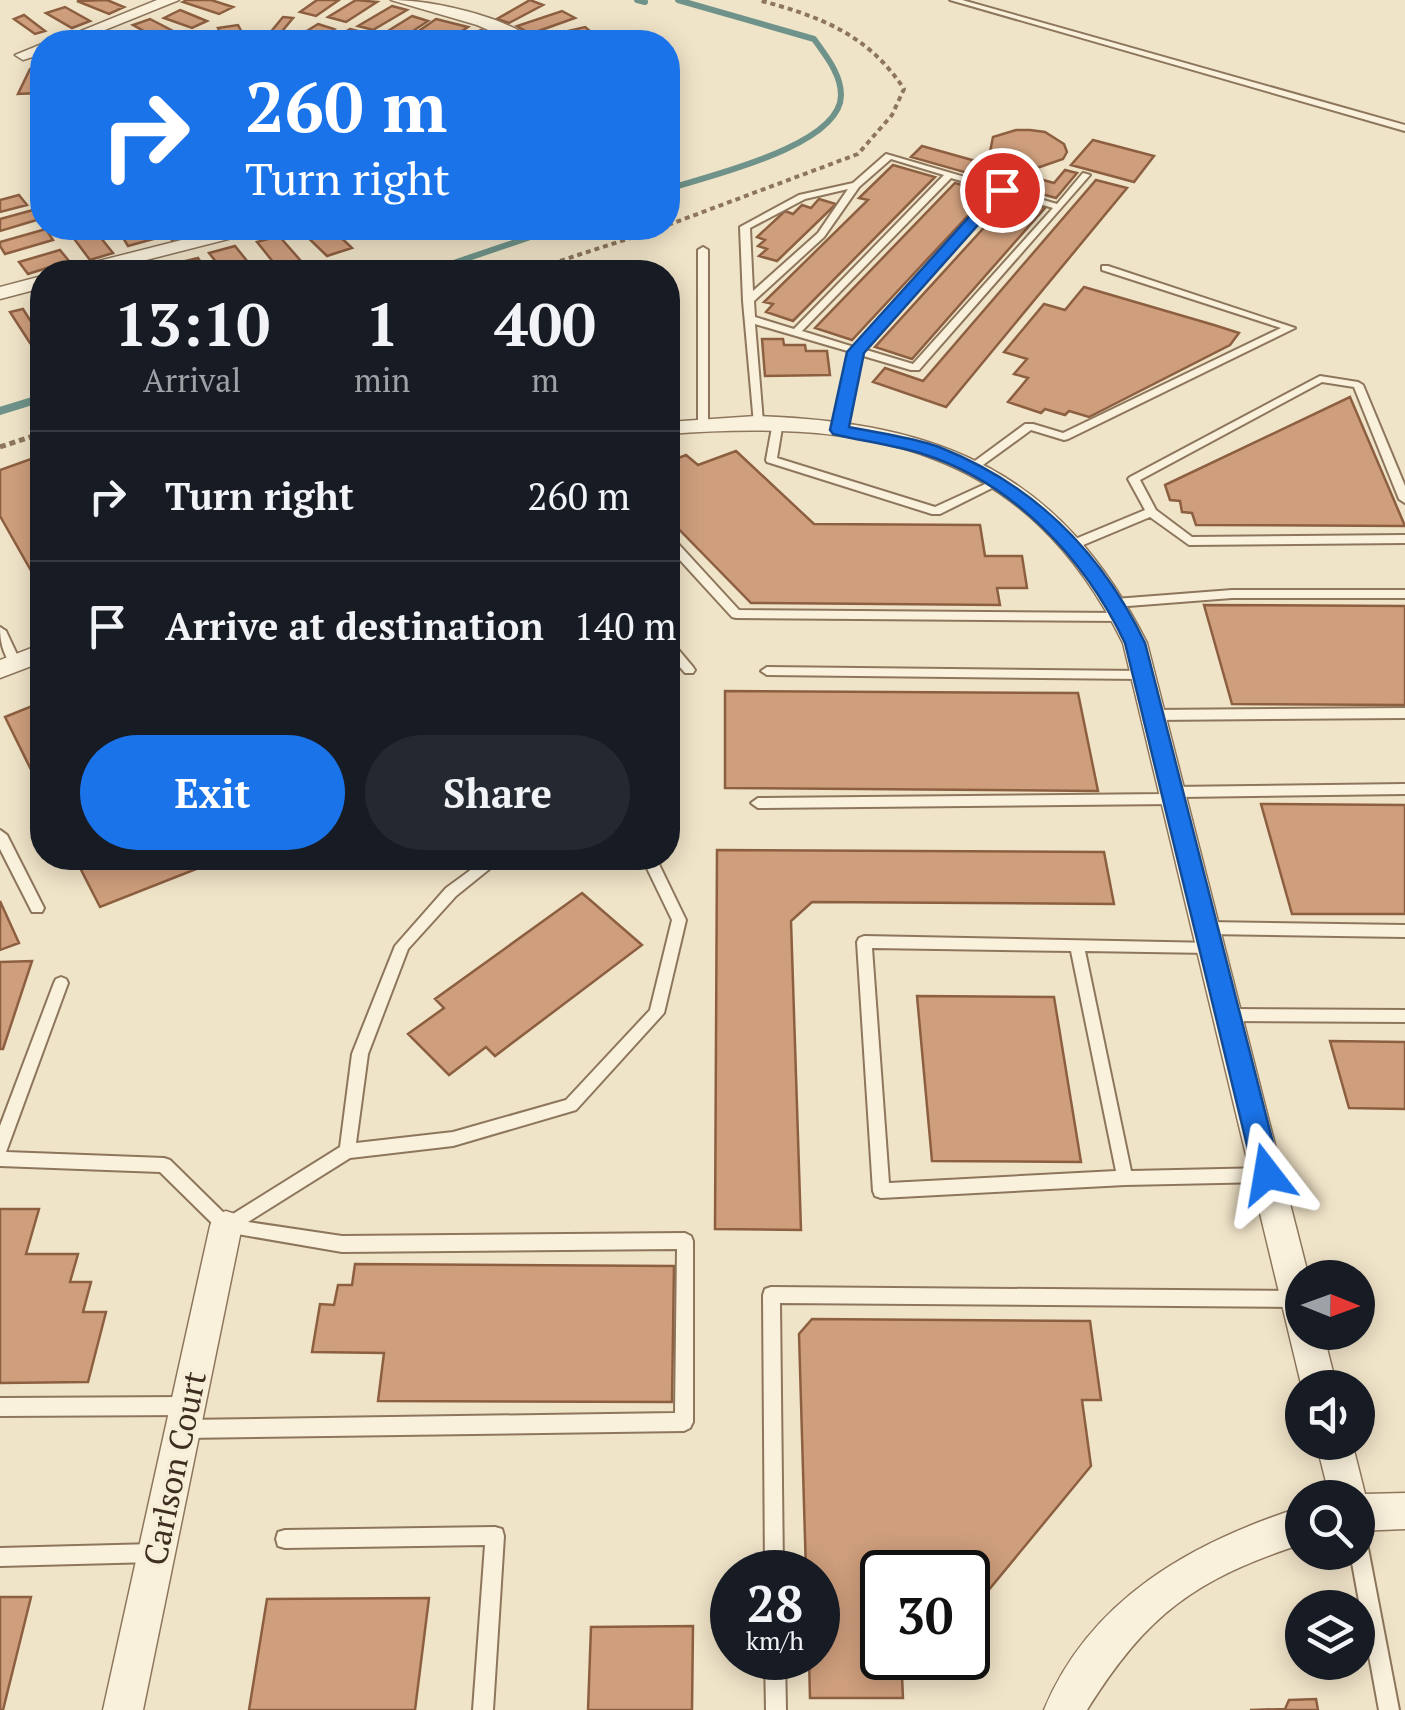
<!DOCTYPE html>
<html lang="en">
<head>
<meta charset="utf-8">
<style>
	:root { --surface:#171b24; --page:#242831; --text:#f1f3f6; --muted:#9ea1a6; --line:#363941; --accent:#1a73e8 }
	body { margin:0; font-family:"PT Serif",serif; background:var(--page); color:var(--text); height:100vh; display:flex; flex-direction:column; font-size:38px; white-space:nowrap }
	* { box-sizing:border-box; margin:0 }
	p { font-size:32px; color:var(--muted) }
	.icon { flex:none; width:55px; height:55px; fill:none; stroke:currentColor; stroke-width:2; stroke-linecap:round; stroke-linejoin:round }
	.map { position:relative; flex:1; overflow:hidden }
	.panel { position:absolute; left:30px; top:260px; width:650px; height:610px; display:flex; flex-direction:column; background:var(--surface); border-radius:40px; box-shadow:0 5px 25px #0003 }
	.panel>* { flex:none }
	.top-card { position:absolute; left:30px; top:30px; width:650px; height:210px; border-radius:40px; box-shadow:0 5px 25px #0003; background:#1a73e8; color:#fff; overflow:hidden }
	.needle { width:65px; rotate:91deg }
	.controls { position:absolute; left:1285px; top:1260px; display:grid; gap:20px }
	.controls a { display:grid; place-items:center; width:90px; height:90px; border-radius:50%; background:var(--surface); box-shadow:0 5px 25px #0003; font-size:50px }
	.speed { position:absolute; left:710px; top:1550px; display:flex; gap:20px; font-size:50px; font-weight:700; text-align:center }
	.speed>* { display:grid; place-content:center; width:130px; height:130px; border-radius:50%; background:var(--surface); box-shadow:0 5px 25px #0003; line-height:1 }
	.speed small { font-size:25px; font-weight:400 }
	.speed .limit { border:5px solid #111; border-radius:15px; background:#fff; color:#111 }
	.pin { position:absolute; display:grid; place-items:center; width:85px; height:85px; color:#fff; margin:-42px; border:5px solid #fff; border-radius:50%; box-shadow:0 2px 10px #0007 }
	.me { position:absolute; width:110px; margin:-55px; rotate:346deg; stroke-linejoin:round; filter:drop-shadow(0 0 8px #0008) }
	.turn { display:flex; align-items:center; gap:35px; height:210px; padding:0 50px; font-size:45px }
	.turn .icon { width:130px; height:130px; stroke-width:2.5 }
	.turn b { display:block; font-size:70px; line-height:85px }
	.eta { display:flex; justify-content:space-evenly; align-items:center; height:170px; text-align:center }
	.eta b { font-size:60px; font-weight:700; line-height:70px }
	.button { display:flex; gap:20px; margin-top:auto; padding:20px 50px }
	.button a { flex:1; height:115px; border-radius:60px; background:var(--accent); color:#fff; font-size:40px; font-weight:700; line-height:115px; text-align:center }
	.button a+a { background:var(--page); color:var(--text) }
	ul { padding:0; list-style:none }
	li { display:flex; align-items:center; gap:30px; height:130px; padding:0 50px; border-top:2px solid var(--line) }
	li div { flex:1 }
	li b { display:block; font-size:38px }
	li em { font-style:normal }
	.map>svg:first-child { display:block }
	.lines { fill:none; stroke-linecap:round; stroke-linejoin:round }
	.stream-far1 { stroke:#6f938a; stroke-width:6 }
	.stream { stroke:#6f938a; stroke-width:8 }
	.building { fill:#cf9f7d; stroke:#8d5f41; stroke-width:2.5 }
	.service-casing { stroke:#8d765c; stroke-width:4 }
	.minor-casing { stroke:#8d765c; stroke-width:3 }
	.path-far1 { stroke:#8d765c; stroke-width:4; stroke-dasharray:5 4; stroke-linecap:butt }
	.path { stroke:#8d765c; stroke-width:5; stroke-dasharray:6 4; stroke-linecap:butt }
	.service { fill:#faf1dc; fill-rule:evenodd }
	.minor { fill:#faf1dc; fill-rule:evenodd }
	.route { fill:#1a73e8; stroke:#114b97; stroke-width:2.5 }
	.labels { text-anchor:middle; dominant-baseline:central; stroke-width:8; stroke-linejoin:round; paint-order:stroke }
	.near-street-label { font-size:32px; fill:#3d2e20; stroke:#f7eed8 }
</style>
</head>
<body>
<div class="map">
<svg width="1405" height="1710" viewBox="0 0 1405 1710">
	<rect width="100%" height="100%" fill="#f0e4c8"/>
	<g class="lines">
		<!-- stream-far1 -->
		<path class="stream-far1" d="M637,0l8,2
			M668,189c40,-13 173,-43 173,-94 0,-21 -15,-39 -27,-56l-136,-39
			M427,272l130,-44"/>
		<!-- stream -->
		<path class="stream" d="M0,411l42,-13"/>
	</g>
	<!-- building -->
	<path class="building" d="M107,0l17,7 -15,7 -32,-13z
		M187,0h24l22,7 -14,7 -36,-12z
		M317,0h22l-23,16 -16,-4z
		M356,0l21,2 -31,20 -18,-5z
		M530,0l13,5 -34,18 -12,-4z
		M392,6l15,4 -34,20 -15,-4z
		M65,7l25,14 -18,7 -26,-15z
		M180,10l27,11 -15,7 -28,-10z
		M562,11l13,7 -45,16 -13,-8z
		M24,15l21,16 -10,3 -21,-15z
		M412,16l16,5 -27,18 -18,-5z
		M283,17l10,1 -19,23 -10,-1z
		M150,19l29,15 -17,7 -29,-16z
		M436,19l32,8 -23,15h-30l6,-5 -8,-2z
		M318,24l16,5 -22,13h-23z
		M238,25l9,17h-22l-7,-14z
		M585,27l11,9 -28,6h-19l-6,-5z
		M350,29l19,5 -13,8h-28z
		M481,30l23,9 -51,3z
		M30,69h12l-3,24 -21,1z
		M1030,130l15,2 19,12 3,8 -4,7 -23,8h-15l-15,-3 -20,-12 3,-15 23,-7z
		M1093,140l61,16 -20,26 -63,-17z
		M922,146l132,37 11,-13 12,3 -21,25 -145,-41z
		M893,165l42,12 -142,144 -27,-9 7,-8 -9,-2 104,-102 -9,-2z
		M1096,180l31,8 -181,219 -73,-25 12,-14 38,13z
		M955,183l34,10 -137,147 -37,-12z
		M19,195l8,10 -27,7v-12z
		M1011,198l34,10 -133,151 -37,-12z
		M819,199l17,5 -59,57 -18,-5 8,-7 -9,-3 7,-6 -8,-3 28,-26 8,3 9,-9 9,3z
		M33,210l7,9 -40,12v-12z
		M83,228h10l20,25 -23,7 -21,-28z
		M117,228h33l7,10 -29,8z
		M192,228h22l-42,12 -4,-5z
		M298,228h33l21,20 -25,8z
		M46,229l7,11 -48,14 -5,-8v-4z
		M279,236l22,25 -23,7 -21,-26z
		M235,246l21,26h-32l-15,-19z
		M60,250l9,11 -41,13 -9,-12z
		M198,258l9,14h-24l-6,-9z
		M1084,287l130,38 25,8 -9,12 -141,72 -20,-6 -4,4 -20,-6 -4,4 -33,-11 20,-24 -14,-4 13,-15 -23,-7 40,-48 21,6z
		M23,309l19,30 -12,4 -20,-31z
		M762,339h21l1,6h21l1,6h21l3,24 -65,1z
		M1350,397l55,129 -209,-1 -4,-12 -10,-1 -2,-11 -10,-1 -5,-15z
		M736,451l78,73 166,1 5,31h37l5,32h-30l3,17 -249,-2 -83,-85v-56l18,-7 12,10z
		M42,455v135l-42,-74v-46z
		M1204,605l201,1v99l-173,-1z
		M725,691l353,2 20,98 -373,-3z
		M42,702v90l-37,-75z
		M1261,804l144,1v109h-113z
		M717,850l387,2 10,52 -302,-2 -21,19 10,309 -86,-1z
		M75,858h149l-124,49z
		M582,893l60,52 -147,111 -9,-9 -37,28 -41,-41 36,-26 -9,-9z
		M0,901l19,42 -19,7z
		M32,961l-29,88h-3v-87z
		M917,996l137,1 27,165 -149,-1z
		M1330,1041l75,1v67l-56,-1z
		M0,1209h39l-13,45h52l-8,28h21l-8,30h23l-18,70 -88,1z
		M355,1264l319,2 -2,136 -294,-1 6,-48 -72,-1 8,-48 14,1 4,-20h14z
		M812,1319l278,2 11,79h-19l9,66 -123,149v-43h-86v86h50l-14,17 -16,1 1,22h-93l-1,-40h9v-86h-12l-7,-238z
		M0,1597h31l-28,113h-3z
		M429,1598l-14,112h-166l18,-111z
		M693,1626l-1,84h-104l3,-83z
		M1316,1699l2,11h-68l35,-1 4,-9z"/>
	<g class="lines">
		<defs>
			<path id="service" d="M950,0h12l443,125v6z
				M886,154l171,50 26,-31 7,2 -171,195h-8l-51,-15 -17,77h-8l-1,-2 17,-78 -96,-28 8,98 -1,2h-8l-11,-123 -3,-74 59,-32 54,-12zM891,159l53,16 -150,154 -39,-12 -1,-16 70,-64 35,-50zM951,178l45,13 -142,156 -52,-16zM848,189l-30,44 -65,58 -3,-63 55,-29zM1004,193l49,15 -140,156 -50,-15z
				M703,247l5,3v174l-5,3 -5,-3v-174z
				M1102,266h6l187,62 -227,111 -4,1 -33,-10 -55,40h-8v-4l57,-42h8l30,9 218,-105 -179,-58z
				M1320,376l38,6 5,3 42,101v17l-6,-4 -45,-112 -32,-5 -182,98 16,30 36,27 213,-2v8l-216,2 -39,-28 -74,31h-8v-6l77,-32 -17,-31 2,-2z
				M778,419l5,3 -6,36 158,49 59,-27h8l2,2 -64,32h-8l-165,-52 -1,-2 7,-38z
				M668,536l4,1 67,73 383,3 6,4 -6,4 -386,-3 -4,-1 -64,-70z
				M1232,590h173v8h-173l-117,9 -6,-4 6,-4z
				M0,627l6,4 15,32 -2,3h-8c-8,-14 -11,-24 -11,-39z
				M668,641l4,1 21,25 2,3 -2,3h-8l-17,-20z
				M767,667l375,4 6,4 -6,4 -375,-4 -6,-4z
				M1405,708v10l-253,2 -6,-5 6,-5z
				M1405,784v10l-225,3 -1,6 -5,1 -416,4 -7,-5 7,-5 407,-4 1,-6 5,-1z
				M0,830l7,5 37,73 -2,4h-10l-2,-4 -30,-59z
				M487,858h16l-47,38 -48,53 -40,105 -12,89 97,-11 113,-32 84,-90 22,-90 -30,-62h14l30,62 -22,93 -88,97 -123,36 -103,12 -102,64 94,14 343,-3 6,3 2,5v181l-3,6 -6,3 -501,7 -6,-3 -3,-6 3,-6 6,-3 492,-7 2,-164 -335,3 -122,-21 -60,-59 -160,-6v-40l54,-143 2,-4 5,-2 5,2 2,4 -62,169 158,6 6,2 58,57 112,-70 12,-93 43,-108 51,-58z
				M1206,922l199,3v12l-199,-3 -5,-2 -2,-4 2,-4z
				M864,936l351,7 2,4 -2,4 -5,2 -125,-2 46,220 136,-3 6,2 2,5 -2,5 -6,2 -142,3 -244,13 -6,-2 -2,-5 -16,-249 2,-4zM872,948l199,3 45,220 -227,12z
				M1228,1009l177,1v12l-177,-1 -5,-2 -2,-4 2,-4z
				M771,1287l526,4 5,2v12l-5,2 -517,-4 3,269h-18l-2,-277 2,-6z
				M187,1397l6,3 3,6 -3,6 -6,3 -187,1v-18z
				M495,1527l7,2 2,7 -11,174h-20l12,-165 -200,3 -7,-2 -2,-7 2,-7 7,-2z
				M1358,1534l7,2 2,7 32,167h-20l-29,-158h8z
				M154,1544l7,2 2,7 -2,7 -7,2 -154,4v-18z
				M765,1658h20l1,52h-20z"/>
			<path id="minor" d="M157,0h22l-104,42h-21z
				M391,0c41,0 114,16 145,42h-20l-39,-17z
				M42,44v10l-19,6 -8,-5z
				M229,228h29l-2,4 -157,40h-31l3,-4z
				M42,276v12l-42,11v-12z
				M756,416c185,6 305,56 391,227l162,635h-7v54h21l14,56h-35l-179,-745c-97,-197 -254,-224 -455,-209v-12z
				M42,644v18l-42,16v-18z
				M226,1211l12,4 4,11 -99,484h-40l107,-484 4,-11z
				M1316,1442h36l13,52 40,-1v36l-47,2v-33h-28z
				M1302,1507v37c-107,35 -155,70 -215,166h-43c46,-111 148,-168 258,-203z"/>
		</defs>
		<!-- service casing -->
		<use href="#service" class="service-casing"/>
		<!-- minor casing -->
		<use href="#minor" class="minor-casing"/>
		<!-- path-far1 -->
		<path class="path-far1" d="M668,225l190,-71 34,-39 12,-26c-36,-55 -85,-73 -146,-89
			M526,272l135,-44"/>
		<!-- path -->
		<path class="path" d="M0,447l42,-14"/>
		<!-- service -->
		<use href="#service" class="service"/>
		<!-- minor -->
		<use href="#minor" class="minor"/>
	</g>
	<!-- route -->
	<path class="route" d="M996,187l13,3 -145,163 -15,74c29,6 62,10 90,20 96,38 162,104 206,196l136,531 -4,9 -10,4 -9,-4 -4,-9 -129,-531c-40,-84 -111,-160 -202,-189 -29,-9 -61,-13 -90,-20l-3,-4 17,-78z"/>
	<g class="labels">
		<!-- near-street labels -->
		<g class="near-street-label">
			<text transform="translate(174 1468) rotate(-78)">Carlson Court</text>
		</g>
	</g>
</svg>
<div class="controls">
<a><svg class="needle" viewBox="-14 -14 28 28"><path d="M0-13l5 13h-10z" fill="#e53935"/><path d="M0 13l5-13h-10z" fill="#9ea1a6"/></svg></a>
<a><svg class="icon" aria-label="sound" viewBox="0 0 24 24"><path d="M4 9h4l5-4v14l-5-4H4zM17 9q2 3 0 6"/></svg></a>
<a><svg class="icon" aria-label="search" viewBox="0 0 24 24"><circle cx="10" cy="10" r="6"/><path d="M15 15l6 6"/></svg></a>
<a><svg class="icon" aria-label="layers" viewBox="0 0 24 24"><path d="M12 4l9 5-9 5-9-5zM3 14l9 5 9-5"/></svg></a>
</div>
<div class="speed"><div>28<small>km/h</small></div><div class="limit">30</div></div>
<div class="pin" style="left:1002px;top:190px;background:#d93025"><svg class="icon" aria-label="arrive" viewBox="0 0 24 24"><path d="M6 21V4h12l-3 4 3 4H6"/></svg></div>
<svg class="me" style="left:1267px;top:1174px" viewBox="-20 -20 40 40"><path d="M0-17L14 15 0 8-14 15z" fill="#1a73e8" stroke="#fff" stroke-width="4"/></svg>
<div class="top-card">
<div class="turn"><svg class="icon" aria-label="right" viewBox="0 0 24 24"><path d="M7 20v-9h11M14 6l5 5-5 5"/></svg><div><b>260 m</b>Turn right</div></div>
</div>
<section class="panel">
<div class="eta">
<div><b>13:10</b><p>Arrival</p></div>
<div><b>1</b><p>min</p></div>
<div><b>400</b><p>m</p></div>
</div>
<ul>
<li><svg class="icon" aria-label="right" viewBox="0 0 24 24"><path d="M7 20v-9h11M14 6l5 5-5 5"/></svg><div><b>Turn right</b></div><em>260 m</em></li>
<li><svg class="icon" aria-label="arrive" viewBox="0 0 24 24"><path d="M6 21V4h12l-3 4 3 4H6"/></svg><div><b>Arrive at destination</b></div><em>140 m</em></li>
</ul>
<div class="button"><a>Exit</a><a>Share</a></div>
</section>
</div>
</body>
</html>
